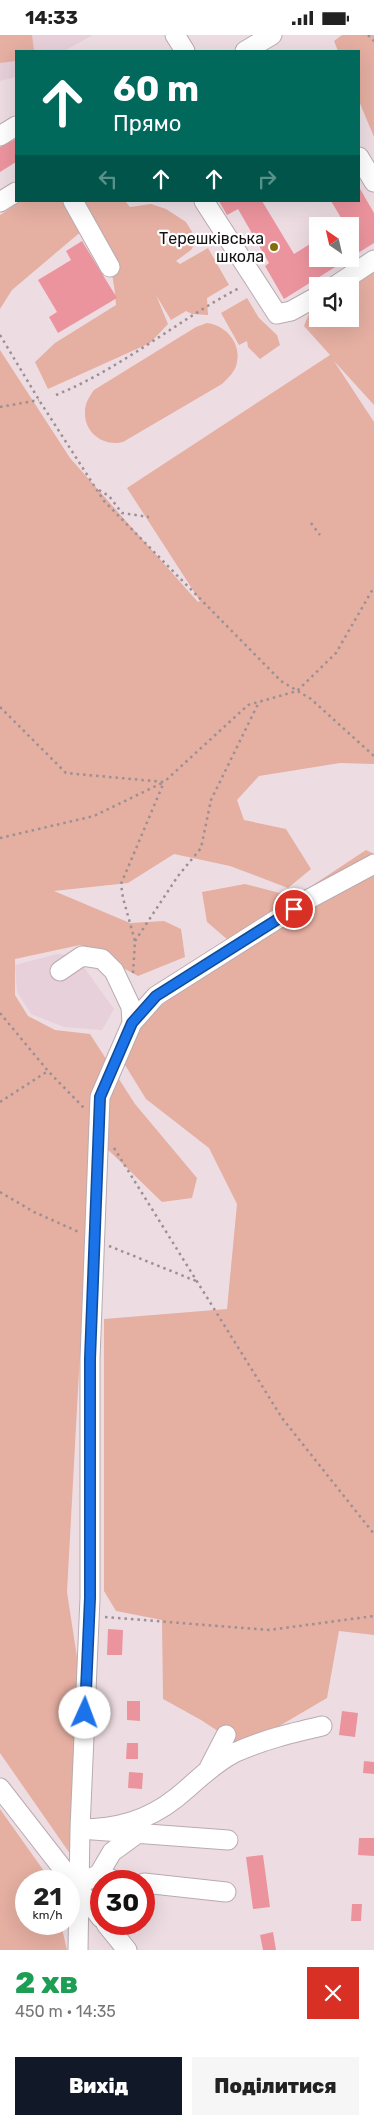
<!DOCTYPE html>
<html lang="uk">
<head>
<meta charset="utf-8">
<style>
	:root { --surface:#fff; --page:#f6f6f6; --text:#222; --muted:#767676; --accent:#111827 }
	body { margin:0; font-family:Rubik,sans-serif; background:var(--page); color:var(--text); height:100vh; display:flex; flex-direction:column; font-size:19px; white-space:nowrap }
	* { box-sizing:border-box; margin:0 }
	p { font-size:16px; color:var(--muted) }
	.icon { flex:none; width:28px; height:28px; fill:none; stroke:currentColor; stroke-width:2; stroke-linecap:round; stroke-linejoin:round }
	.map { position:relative; height:1915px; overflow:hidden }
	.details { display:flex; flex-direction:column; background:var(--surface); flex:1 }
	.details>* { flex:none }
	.hud { position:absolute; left:15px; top:15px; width:345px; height:152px; border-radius:0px; box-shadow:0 5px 20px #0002; background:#00695c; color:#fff; overflow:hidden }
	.needle { width:32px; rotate:326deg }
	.controls { position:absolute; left:309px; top:182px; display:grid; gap:10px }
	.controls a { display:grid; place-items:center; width:50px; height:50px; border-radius:0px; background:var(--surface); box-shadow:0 5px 20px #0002; font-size:25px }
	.speed { position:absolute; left:15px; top:1835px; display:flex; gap:10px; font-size:25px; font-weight:700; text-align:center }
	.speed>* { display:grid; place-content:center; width:65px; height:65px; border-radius:50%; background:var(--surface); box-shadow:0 5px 20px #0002; line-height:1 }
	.speed small { font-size:12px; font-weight:400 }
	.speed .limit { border:8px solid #d22; background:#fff; color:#111 }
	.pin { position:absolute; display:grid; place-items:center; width:42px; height:42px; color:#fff; margin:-21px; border:2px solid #fff; border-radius:50%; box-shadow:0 1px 5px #0007 }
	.me { position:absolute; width:55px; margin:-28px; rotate:2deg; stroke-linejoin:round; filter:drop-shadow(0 0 4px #0008) }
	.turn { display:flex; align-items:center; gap:18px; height:105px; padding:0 15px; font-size:22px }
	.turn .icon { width:65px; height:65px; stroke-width:2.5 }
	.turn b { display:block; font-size:35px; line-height:42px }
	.lanes { display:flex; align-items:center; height:48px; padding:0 15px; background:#0003; justify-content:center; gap:25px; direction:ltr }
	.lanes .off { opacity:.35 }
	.round { display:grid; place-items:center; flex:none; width:52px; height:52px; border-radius:0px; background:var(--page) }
	.summary { display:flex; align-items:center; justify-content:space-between; height:85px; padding:0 15px }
	h1 { font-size:30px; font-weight:800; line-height:38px; color:#1e9e55 }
	.button { display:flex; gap:10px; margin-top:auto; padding:10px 15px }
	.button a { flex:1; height:58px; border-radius:0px; background:var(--accent); color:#fff; font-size:20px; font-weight:800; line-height:58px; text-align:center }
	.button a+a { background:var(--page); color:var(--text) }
	.status { display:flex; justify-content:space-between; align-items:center; height:35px; padding:0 25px; background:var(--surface); direction:ltr }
	.status svg { height:14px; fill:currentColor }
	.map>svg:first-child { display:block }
	.built { fill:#e7d0d9 }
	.green { fill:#e5afa2 }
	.building { fill:#ec949e }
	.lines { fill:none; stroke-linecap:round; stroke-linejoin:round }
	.minor-casing { stroke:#b9abb0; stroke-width:21 }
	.path { stroke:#9b9094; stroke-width:2.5; stroke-dasharray:2.5 4; stroke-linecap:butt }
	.minor { stroke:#fff; stroke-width:19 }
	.route-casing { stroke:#114b97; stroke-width:12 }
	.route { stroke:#1a73e8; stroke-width:9 }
	.poi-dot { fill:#826e0b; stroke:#fff; stroke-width:2 }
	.labels { text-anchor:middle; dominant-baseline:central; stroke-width:4.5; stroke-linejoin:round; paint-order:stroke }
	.poi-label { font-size:16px; fill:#151012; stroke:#fff; text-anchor:end }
</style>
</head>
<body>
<div class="status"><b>14:33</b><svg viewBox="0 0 49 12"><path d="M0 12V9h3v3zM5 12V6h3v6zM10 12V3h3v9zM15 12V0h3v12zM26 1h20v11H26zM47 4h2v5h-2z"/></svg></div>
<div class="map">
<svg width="374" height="1915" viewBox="0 0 374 1915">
	<rect width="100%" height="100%" fill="#eddde3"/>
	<!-- built -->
	<path class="built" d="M0,0h93l-29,16h-48v26l-16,4z
		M57,919l18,1 39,54 -12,21 -38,-3 -33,-13 -14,-22 -2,-27z"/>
	<!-- green -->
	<path class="green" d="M0,0h32l2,16h-18v10l-16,2z
		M342,0h32v102l-15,-36v-50h-21l-4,-10z
		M21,166h104l5,6 21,-3 15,5 20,13 11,18 -6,10 -15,11 4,3 28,-16 21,37 -22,13 1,17 -16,-1 -6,-3 -15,9 -15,-25 12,29 -18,19 -102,46 -13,-27 20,-19 61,-38c-2,-29 -8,-58 -26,-81l-78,66 -12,19v-94z
		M374,231v139l-40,-44 40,61v342l-34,-1 -81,13 -22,24 7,20 42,9 25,40 -23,19 -58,-22 -56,-12 -46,29 -74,8 76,32 34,-2 17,8 4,28 -47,19 -58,-31 -65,14v36l13,21 27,14 35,4 45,70 62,74 -5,20 -30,4 -62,-60 -19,193 -14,257 16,104 -10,162 -73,-105v-1403l70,108 128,144 2,-1 -73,-113 203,-133 -26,-29 8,-20 5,-3 1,16h32v-33z
		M247,263l12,20 18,17 3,10 -20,14 -12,-12 -1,-6 -8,4 -18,-32z
		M207,288c18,2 34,19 30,39 -1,9 -9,16 -15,22l-99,58c-19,5 -39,-9 -38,-30 0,-9 4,-15 9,-22l102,-63z
		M366,815l8,4v781l-35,-4 -12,67 -58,34 -33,11 -35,-23 -38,-21 -1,-79 -46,-9 -12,-20v-272l123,-10 10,-105 -28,-56 -63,-49 -21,-34 6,-35 104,-84 -28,-24 -5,-30 43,-8 50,13z
		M0,1774l51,72h-25v43h35l6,26h-67z"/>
	<!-- building -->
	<path class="building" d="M16,104v23l-16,10v-25z
		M359,152l15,26v30l-24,15v-32h-4l-15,-25h28z
		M219,166h43l32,53 24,-15v20h30l-64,40 -19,-33 4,-3 -31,-54 -11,6z
		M82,206l35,57 -59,35 -9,-16 8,-5 -19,-32 33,-20 -5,-9z
		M108,1594l15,1 -1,25h-15z
		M127,1666h13v20l-13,-1z
		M342,1676l16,2 -3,24 -16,-2z
		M127,1708h11v16h-12z
		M364,1726l10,1v12l-11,-1z
		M129,1737l14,1 -1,16 -14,-1z
		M359,1803h15v18l-16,-1z
		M263,1820l7,52 -17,2 -7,-52z
		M352,1869h10l-1,17h-10z
		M273,1897l3,18h-13l-3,-15z"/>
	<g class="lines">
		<defs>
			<path id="minor" d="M175,0l10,16
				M245,16l27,-16
				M0,101l16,-10
				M359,122l15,25
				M73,166l37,66
				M204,166l73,113 14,-3 27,-15
				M0,167l16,-10
				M335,251l39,-26
				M60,936l22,-15 20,3 12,12 17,36 1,16 24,-27 153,-97 65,-35
				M132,988l-32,74 -10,262v239l-10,231 148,11
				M209,1733l17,-33
				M0,1753l101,130
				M99,1839l14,6 12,1
				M144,1848l82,9
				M78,1850l21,-11 13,-22 30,-22
				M106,1889l21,26
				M78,1915l2,-121c36,0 67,-8 96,-31 19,-15 36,-34 58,-45 28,-13 58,-20 88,-27"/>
		</defs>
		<!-- minor casing -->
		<use href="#minor" class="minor-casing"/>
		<!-- path -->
		<path class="path" d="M368,0l6,6
			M338,284l15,6
			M0,300l39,65 65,101 177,180 30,18 63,57
			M56,360c66,-27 122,-75 185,-108
			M0,372l39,-7
			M99,455l10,6 13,17 27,4
			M311,488l9,12
			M0,672l66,66 98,9 84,-77 49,-14 39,-38 38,-66
			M0,803l94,-22 68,-33
			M135,906l43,-65 23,-28 10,-48 48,-98
			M133,938l2,-32 -12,-43 -2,-14 43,-102
			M0,978l48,58 36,37
			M0,1067l48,-31
			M114,1113l168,270 92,116
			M0,1157l34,20 45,20
			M109,1211l87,35
			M105,1582l164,13 105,-14"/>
		<!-- minor -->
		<use href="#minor" class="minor"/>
	</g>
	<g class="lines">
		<defs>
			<path id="route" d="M85,1678l5,-115v-239l10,-262 32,-74 24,-27 138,-87"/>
		</defs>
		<!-- route casing -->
		<use href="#route" class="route-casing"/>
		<!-- route -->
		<use href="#route" class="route"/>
	</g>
	<!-- markers -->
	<circle class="poi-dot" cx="274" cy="212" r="5"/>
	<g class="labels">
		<!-- poi labels -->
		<g class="poi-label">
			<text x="264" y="203">Терешківська<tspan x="264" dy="18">школа</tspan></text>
		</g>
	</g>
</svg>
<div class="controls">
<a><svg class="needle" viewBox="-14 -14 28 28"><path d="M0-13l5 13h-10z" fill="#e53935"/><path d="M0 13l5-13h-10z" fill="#767676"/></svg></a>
<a><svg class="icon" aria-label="sound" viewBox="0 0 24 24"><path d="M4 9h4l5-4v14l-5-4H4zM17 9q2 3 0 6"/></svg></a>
</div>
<div class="speed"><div>21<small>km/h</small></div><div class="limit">30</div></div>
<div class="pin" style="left:294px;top:874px;background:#d93025"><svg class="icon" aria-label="arrive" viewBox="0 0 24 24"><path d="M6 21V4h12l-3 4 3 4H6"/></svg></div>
<svg class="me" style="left:85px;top:1678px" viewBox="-20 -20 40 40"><circle r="19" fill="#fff"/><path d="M0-13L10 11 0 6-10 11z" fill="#1a73e8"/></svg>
<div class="hud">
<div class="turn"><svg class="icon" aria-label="ahead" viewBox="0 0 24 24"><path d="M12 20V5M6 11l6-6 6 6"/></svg><div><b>60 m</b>Прямо</div></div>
<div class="lanes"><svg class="icon off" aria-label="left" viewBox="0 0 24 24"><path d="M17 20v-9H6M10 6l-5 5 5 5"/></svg><svg class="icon" aria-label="ahead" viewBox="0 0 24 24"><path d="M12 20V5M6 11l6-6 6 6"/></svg><svg class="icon" aria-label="ahead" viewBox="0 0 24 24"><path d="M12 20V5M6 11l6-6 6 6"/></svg><svg class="icon off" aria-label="right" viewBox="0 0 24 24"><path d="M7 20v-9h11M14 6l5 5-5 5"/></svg></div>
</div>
</div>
<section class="details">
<div class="summary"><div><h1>2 хв</h1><p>450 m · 14:35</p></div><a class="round" style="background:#d93025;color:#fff"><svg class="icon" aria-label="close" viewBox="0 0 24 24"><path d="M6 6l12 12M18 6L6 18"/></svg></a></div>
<div class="button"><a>Вихід</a><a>Поділитися</a></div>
</section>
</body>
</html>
